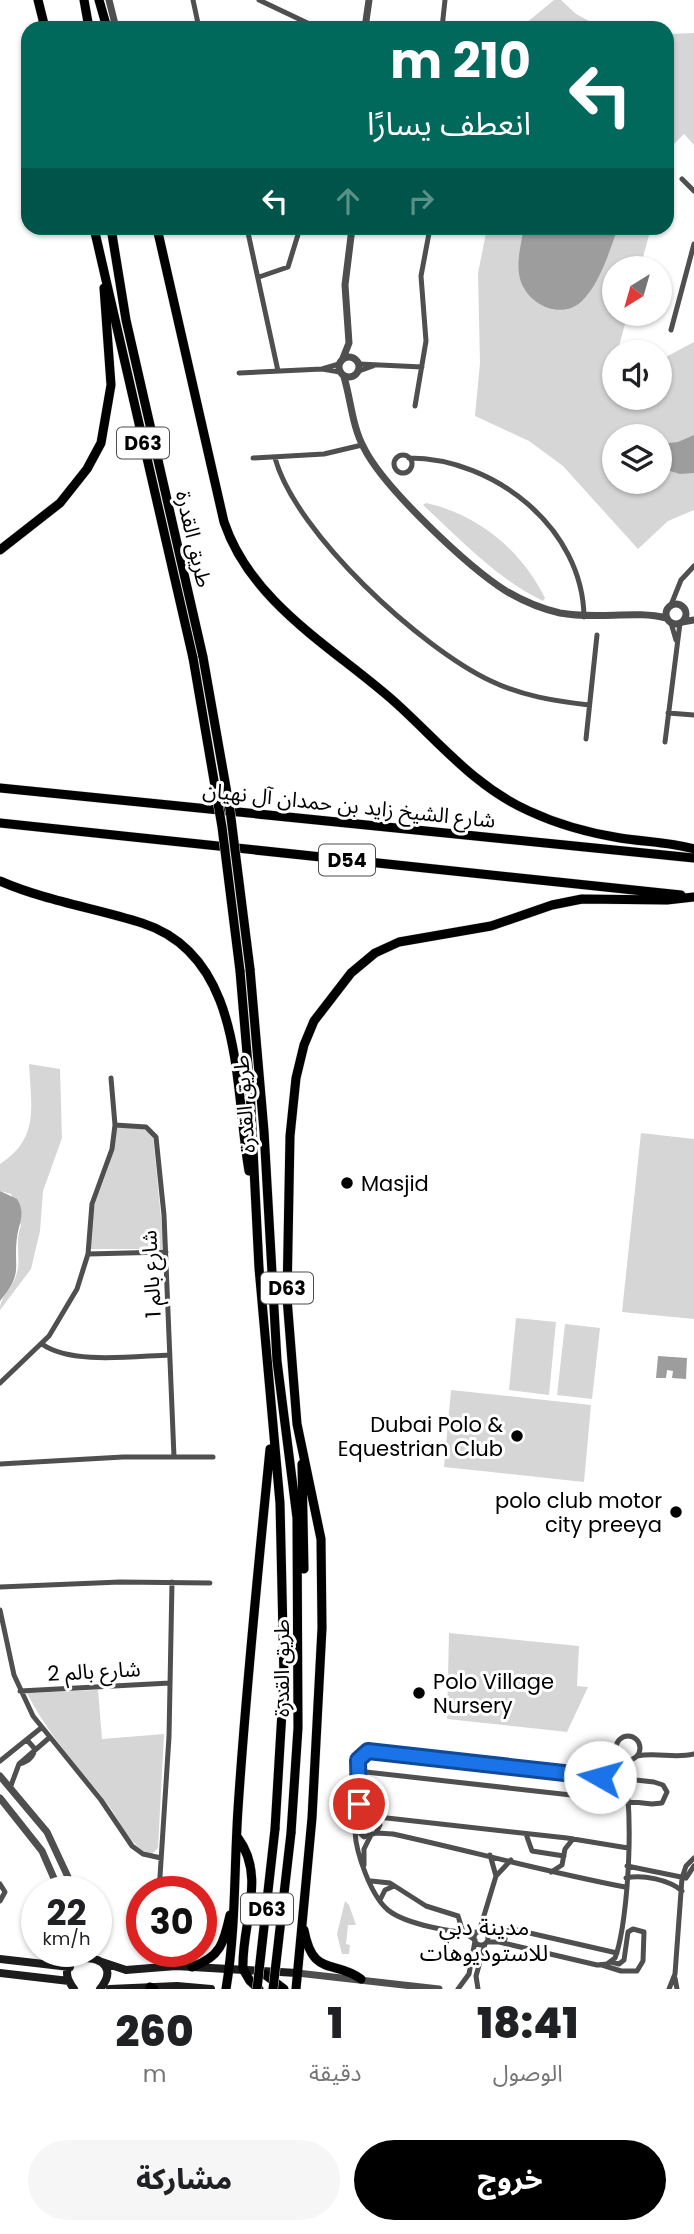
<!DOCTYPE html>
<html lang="ar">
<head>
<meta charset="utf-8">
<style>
	:root { --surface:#fff; --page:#f6f6f6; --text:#202124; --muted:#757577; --accent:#000 }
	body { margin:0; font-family:Poppins,"Noto Sans Arabic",sans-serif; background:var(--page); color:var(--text); direction:rtl; height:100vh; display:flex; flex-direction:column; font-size:26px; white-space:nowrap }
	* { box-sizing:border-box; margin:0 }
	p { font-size:23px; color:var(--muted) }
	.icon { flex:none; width:38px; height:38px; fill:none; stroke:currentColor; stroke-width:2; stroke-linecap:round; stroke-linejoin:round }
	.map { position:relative; height:1989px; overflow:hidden; direction:ltr }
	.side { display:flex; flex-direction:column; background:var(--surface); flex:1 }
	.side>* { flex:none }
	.banner { position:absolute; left:21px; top:21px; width:653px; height:214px; border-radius:21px; box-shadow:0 2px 5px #0004; direction:rtl; background:#00695c; color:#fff; overflow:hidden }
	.needle { width:46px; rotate:217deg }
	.tools { position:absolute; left:602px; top:256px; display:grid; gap:14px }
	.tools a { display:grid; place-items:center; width:70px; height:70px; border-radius:50%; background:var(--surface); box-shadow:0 2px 5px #0004; font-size:35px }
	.speed { position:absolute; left:21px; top:1876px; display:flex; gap:14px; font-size:35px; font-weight:700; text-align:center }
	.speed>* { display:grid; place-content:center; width:91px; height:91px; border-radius:50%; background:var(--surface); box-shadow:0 2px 5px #0004; line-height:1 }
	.speed small { font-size:18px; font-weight:400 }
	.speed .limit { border:10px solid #d22; background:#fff; color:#111 }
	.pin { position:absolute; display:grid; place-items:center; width:60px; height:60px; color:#fff; margin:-30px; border:4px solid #fff; border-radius:50%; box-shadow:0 2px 7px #0007 }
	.me { position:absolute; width:77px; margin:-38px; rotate:277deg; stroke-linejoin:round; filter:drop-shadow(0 0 5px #0008) }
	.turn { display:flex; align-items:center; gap:24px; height:147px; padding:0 28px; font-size:32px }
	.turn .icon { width:91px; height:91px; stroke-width:2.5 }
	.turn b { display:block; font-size:49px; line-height:60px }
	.lanes { display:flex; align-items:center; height:66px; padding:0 28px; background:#0003; justify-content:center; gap:35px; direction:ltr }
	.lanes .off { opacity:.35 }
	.eta { display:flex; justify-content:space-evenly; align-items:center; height:119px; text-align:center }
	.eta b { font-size:42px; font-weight:800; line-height:49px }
	.action { display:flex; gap:14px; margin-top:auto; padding:14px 28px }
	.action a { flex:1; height:80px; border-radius:42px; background:var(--accent); color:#fff; font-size:28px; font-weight:800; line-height:80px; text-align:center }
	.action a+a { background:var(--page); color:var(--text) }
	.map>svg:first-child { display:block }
	.green { fill:#d6d6d6; fill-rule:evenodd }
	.water { fill:#9d9d9d }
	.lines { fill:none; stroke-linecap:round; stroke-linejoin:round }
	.primary-casing { stroke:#dbdbdb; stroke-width:10 }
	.minor { stroke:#4f4f4f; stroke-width:5 }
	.tertiary { stroke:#4f4f4f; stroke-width:7 }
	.secondary { stroke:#1c1c1c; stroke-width:8 }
	.primary { stroke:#000; stroke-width:9 }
	.primary-bridge-casing { stroke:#dbdbdb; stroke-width:10; stroke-linecap:butt }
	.primary-bridge { stroke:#000; stroke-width:9 }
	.route-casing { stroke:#114b97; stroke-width:18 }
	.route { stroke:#1a73e8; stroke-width:12 }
	.poi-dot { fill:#000; stroke:#fff; stroke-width:2.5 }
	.labels { text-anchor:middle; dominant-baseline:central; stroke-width:6; stroke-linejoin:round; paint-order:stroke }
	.shield { fill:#fff; stroke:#4c4c4c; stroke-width:2 }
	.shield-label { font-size:19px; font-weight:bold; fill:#000 }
	.street-label { font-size:21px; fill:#000; stroke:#fff }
	.poi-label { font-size:21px; fill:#000; stroke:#fff; text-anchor:start }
	.neighbourhood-label { font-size:23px; fill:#000; stroke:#fff }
</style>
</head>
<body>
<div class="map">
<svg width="694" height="1989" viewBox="0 0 694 1989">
	<rect width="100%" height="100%" fill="#fff"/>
	<!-- green -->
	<path class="green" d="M554,0h7l15,14 26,14h-82z
		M694,33v112l-10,-11 -17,17v-117z
		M487,228h164l-11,40h-26v45h14l-9,33 3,6h-8v45h46v-37l34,-18v168l-26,11 -30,28 -75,-83 -34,-25 -54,-25 5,-53 -2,-90zM614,436h46v45h-46z
		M426,503c52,11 96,48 119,95l-2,3c-47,-23 -82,-61 -120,-96z
		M29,1064l31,5 2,69 -19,53 -3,40 -9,38 -31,41c0,-14 12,-21 16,-34 6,-17 -2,-34 5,-50l-10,-32 -11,-3v-27c40,-26 31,-58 29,-100z
		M115,1127l28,2 10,6 11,114h-74l2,-37 17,-47z
		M641,1133l53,6v180l-72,-7z
		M516,1318l40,4 -7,73 -40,-5z
		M565,1324l35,4 -8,71 -35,-4z
		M451,1390l140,15 -7,77 -140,-15z
		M449,1633l130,13 -2,40 11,1 -21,45 -120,-13z
		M98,1690l4,49 62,-5 -6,114 -7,7c-23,-10 -30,-34 -45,-53 -28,-36 -58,-67 -79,-109z
		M345,1901l4,4 7,20h-8l-2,19 4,1 -1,9h-7l-5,-20z"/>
	<!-- water -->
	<path class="water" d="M524,228h94c-9,23 -17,54 -36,73 -20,19 -52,5 -61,-19 -6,-17 0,-38 3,-54z
		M694,435v38l-14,1 -20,-6v-24l18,-2z
		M0,1191l17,8c9,14 2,24 0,38 -4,32 7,35 -17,64z
		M658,1356l29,2 -1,21 -14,-1 1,-7 -6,-1 -1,8h-10z"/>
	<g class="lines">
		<defs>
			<path id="primary" d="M38,0l7,28
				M84,0l5,28
				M99,0l8,28
				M94,228l99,430
				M111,228l15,92 77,337
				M157,228l67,294c28,83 112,127 173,182 43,39 78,83 132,107 28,13 60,22 91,27 25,4 50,4 74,11
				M0,550l60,-47 27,-34 14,-26 10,-58 -7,-97
				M0,788l694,70
				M0,823l681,72
				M0,881c46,20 95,27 142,42 103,33 92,164 107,248
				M250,969l14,162 13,230 20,157 1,210 -7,105
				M240,971l10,118 9,179 21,235 4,175 -9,151
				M302,1464l2,105
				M238,1838c29,39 3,87 5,131l7,12 9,8
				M304,1930c9,48 30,29 57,49
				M192,1967c29,-10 32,-25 38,-52
				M259,1970l25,19
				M150,1987l4,2
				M226,1989c10,-60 8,-120 12,-180 8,-121 20,-240 32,-360
				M296,1989l16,-171 10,-190 -1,-89 -24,-115 -10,-126 3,-162 6,-58 8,-33 10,-24 37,-48 24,-20 24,-11 92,-16 61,-21 30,-6 85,1 27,-3"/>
		</defs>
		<!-- primary casing -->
		<use href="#primary" class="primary-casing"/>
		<!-- minor -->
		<path class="minor" d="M193,0l6,28
			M259,0l59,28
			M442,28l3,-28
			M682,179l12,12
			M247,228l31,143
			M259,277l29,-10 12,-39
			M671,330l23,-86
			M359,364l63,3
			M322,369l17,-5
			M359,371l14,-5
			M239,373l83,-4 18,3
			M415,406l11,-65 -5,-65 9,-48
			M394 464a9 9 0 1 1 18 0a9 9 0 1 1-18 0Z
			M253,458l71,-4 38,-9
			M275,458c21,76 146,190 216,223 31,15 64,20 98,24
			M409,458c85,0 174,70 175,159
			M671,605l10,-25 13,-14
			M671,623l5,17
			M668,713l26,2
			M586,739l11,-104
			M665,742l15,-119
			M115,1125l31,2 10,10 8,78 10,242
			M88,1254l78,-2
			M42,1344c29,21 93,12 128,11
			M0,1383l49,-47 28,-47 11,-35 4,-50 20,-55 3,-24 -4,-47
			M0,1464l123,-7h90
			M0,1587l120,-5 90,1
			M0,1610l14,65 19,41 68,84 31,46 11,8 18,4
			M20,1691l150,-8
			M616 1748a12 12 0 1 1 24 0a12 12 0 1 1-24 0Z
			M637,1756c20,-4 38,3 57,-2
			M0,1761l41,-33
			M19,1764c9,-2 14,-6 16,-15l-8,-9
			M357,1771l295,33 10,-1 5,-11 -4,-7 -9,-3 -286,-31 -10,9c-1,16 2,31 1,46 -1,8 -6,13 -6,21l11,10 12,-4 4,-8 -3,-10 -9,-5 -11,3
			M10,1788l9,-24 30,-26
			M378,1817l189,21 61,10
			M355,1832c1,21 16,64 33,78 17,14 68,24 89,22
			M376,1833l17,1c77,17 154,38 232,53
			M526,1834l6,17 32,5
			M490,1855l6,21
			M364,1865v-16l6,-12
			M627,1866l59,12
			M551,1872l11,-7 3,-16 8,-10
			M626,1878c16,-4 44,2 56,13
			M686,1878l8,-12
			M371,1881l19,2 36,23 32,10 5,16 12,8
			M0,1884l5,8 -5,9
			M159,1892l10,-155 3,-155
			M380,1900l5,-10 9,-4
			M474 1938a7 7 0 1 1 14 0a7 7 0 1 1-14 0Z
			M479,1932l17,-56 15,-16
			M487,1942h12l98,23 10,-1 8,-6c14,-36 21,-167 5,-201
			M504,1943l3,-12 5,-2 105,24
			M602,1965l19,6h16l6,-10 1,-29 -11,-3 -5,3 -4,28 -5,4 -8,-2
			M675,1978l2,11
			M458,1989l11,-15 6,-33
			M478,1989l-2,-13 9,-32
			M669,1989l6,-15 7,-96 4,-12 8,-8"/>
		<!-- tertiary -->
		<path class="tertiary" d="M109,0l7,28
			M365,28l4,-28
			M339 367a10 10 0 1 1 20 0a10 10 0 1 1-20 0Z
			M343,358l6,-15 -4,-58 7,-57
			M344,377c7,23 8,49 20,71 20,40 104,119 142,143 17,10 36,18 54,22 36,7 76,-3 106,5
			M666 614a10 10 0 1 1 20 0a10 10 0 1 1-20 0Z
			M682,622l12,-2
			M0,1776l47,56 28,60
			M0,1798l42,53 18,41
			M297,1973l142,16"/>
		<!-- secondary -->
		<path class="secondary" d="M0,1959l70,8
			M99,1961l27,9 50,-4 121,7
			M0,1973l69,8
			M74,1989c-32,-42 59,-40 26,0
			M110,1989l67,-3 34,3"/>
		<!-- primary -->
		<use href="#primary" class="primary"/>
		<defs>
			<path id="primary-bridge" d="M203,657l27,153 20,159
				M193,658l29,169 18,144
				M257,1989l18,-160
				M273,1989l18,-156"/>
		</defs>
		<!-- primary-bridge casing -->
		<use href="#primary-bridge" class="primary-bridge-casing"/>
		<!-- primary-bridge -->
		<use href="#primary-bridge" class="primary-bridge"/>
	</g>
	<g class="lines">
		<defs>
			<path id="route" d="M359,1804l-1,-44 10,-9 232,26"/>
		</defs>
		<!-- route casing -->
		<use href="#route" class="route-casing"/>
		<!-- route -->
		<use href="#route" class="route"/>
	</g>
	<!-- markers -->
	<g class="poi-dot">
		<circle cx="347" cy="1183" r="7"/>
		<circle cx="517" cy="1436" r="7"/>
		<circle cx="676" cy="1512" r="7"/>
		<circle cx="419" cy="1693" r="7"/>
	</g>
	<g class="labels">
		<!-- shield labels -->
		<g class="shield">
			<rect x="117" y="427.5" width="52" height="31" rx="5"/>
			<rect x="319" y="844.5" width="56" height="31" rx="5"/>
			<rect x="261" y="1272.5" width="52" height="31" rx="5"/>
			<rect x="241" y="1893.5" width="52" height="31" rx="5"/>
		</g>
		<g class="shield-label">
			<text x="143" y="443">D63</text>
			<text x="347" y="860">D54</text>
			<text x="287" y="1288">D63</text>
			<text x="267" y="1909">D63</text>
		</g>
		<!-- street labels -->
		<g class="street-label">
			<text transform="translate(194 539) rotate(77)">طريق القدرة</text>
			<text transform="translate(349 805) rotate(6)">شارع الشيخ زايد بن حمدان آل نهيان</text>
			<text transform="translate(244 1104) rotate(-94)">طريق القدرة</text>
			<text transform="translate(151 1274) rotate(-93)">شارع بالم 1</text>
			<text transform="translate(281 1668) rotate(-90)">طريق القدرة</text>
			<text transform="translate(94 1671) rotate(-3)">شارع بالم 2</text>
		</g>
		<!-- poi labels -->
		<g class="poi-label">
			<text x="361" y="1183">Masjid</text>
			<text x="503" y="1424" text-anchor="end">Dubai Polo &amp;<tspan x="503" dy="24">Equestrian Club</tspan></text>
			<text x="662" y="1500" text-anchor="end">polo club motor<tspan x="662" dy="24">city preeya</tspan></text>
			<text x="433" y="1681">Polo Village<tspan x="433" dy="24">Nursery</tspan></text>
		</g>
		<!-- neighbourhood labels -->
		<g class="neighbourhood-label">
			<text x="484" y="1927">مدينة دبي<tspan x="484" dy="26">للاستوديوهات</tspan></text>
		</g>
	</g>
</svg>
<div class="tools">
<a><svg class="needle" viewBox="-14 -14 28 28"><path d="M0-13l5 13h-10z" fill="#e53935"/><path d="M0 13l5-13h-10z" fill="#757577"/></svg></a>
<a><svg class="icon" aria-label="sound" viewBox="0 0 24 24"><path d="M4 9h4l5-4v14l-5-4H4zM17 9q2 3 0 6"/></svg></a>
<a><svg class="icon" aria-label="layers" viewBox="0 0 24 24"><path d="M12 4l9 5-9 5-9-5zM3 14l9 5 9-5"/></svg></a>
</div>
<div class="speed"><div>22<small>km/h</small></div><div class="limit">30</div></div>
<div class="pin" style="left:359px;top:1804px;background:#d93025"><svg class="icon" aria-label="arrive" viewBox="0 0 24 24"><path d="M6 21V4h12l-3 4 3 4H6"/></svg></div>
<svg class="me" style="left:600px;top:1777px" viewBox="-20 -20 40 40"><circle r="19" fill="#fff"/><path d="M0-13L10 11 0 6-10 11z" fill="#1a73e8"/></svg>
<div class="banner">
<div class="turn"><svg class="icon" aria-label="left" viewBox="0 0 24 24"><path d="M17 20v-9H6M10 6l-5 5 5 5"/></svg><div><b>210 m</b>انعطف يسارًا</div></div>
<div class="lanes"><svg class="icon" aria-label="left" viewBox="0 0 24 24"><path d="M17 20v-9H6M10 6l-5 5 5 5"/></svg><svg class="icon off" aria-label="ahead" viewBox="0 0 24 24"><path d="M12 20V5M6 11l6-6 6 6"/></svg><svg class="icon off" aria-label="right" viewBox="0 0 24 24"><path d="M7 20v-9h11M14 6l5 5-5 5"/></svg></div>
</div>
</div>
<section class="side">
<div class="eta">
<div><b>18:41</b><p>الوصول</p></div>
<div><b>1</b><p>دقيقة</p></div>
<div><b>260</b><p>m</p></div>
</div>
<div class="action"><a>خروج</a><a>مشاركة</a></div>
</section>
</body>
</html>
